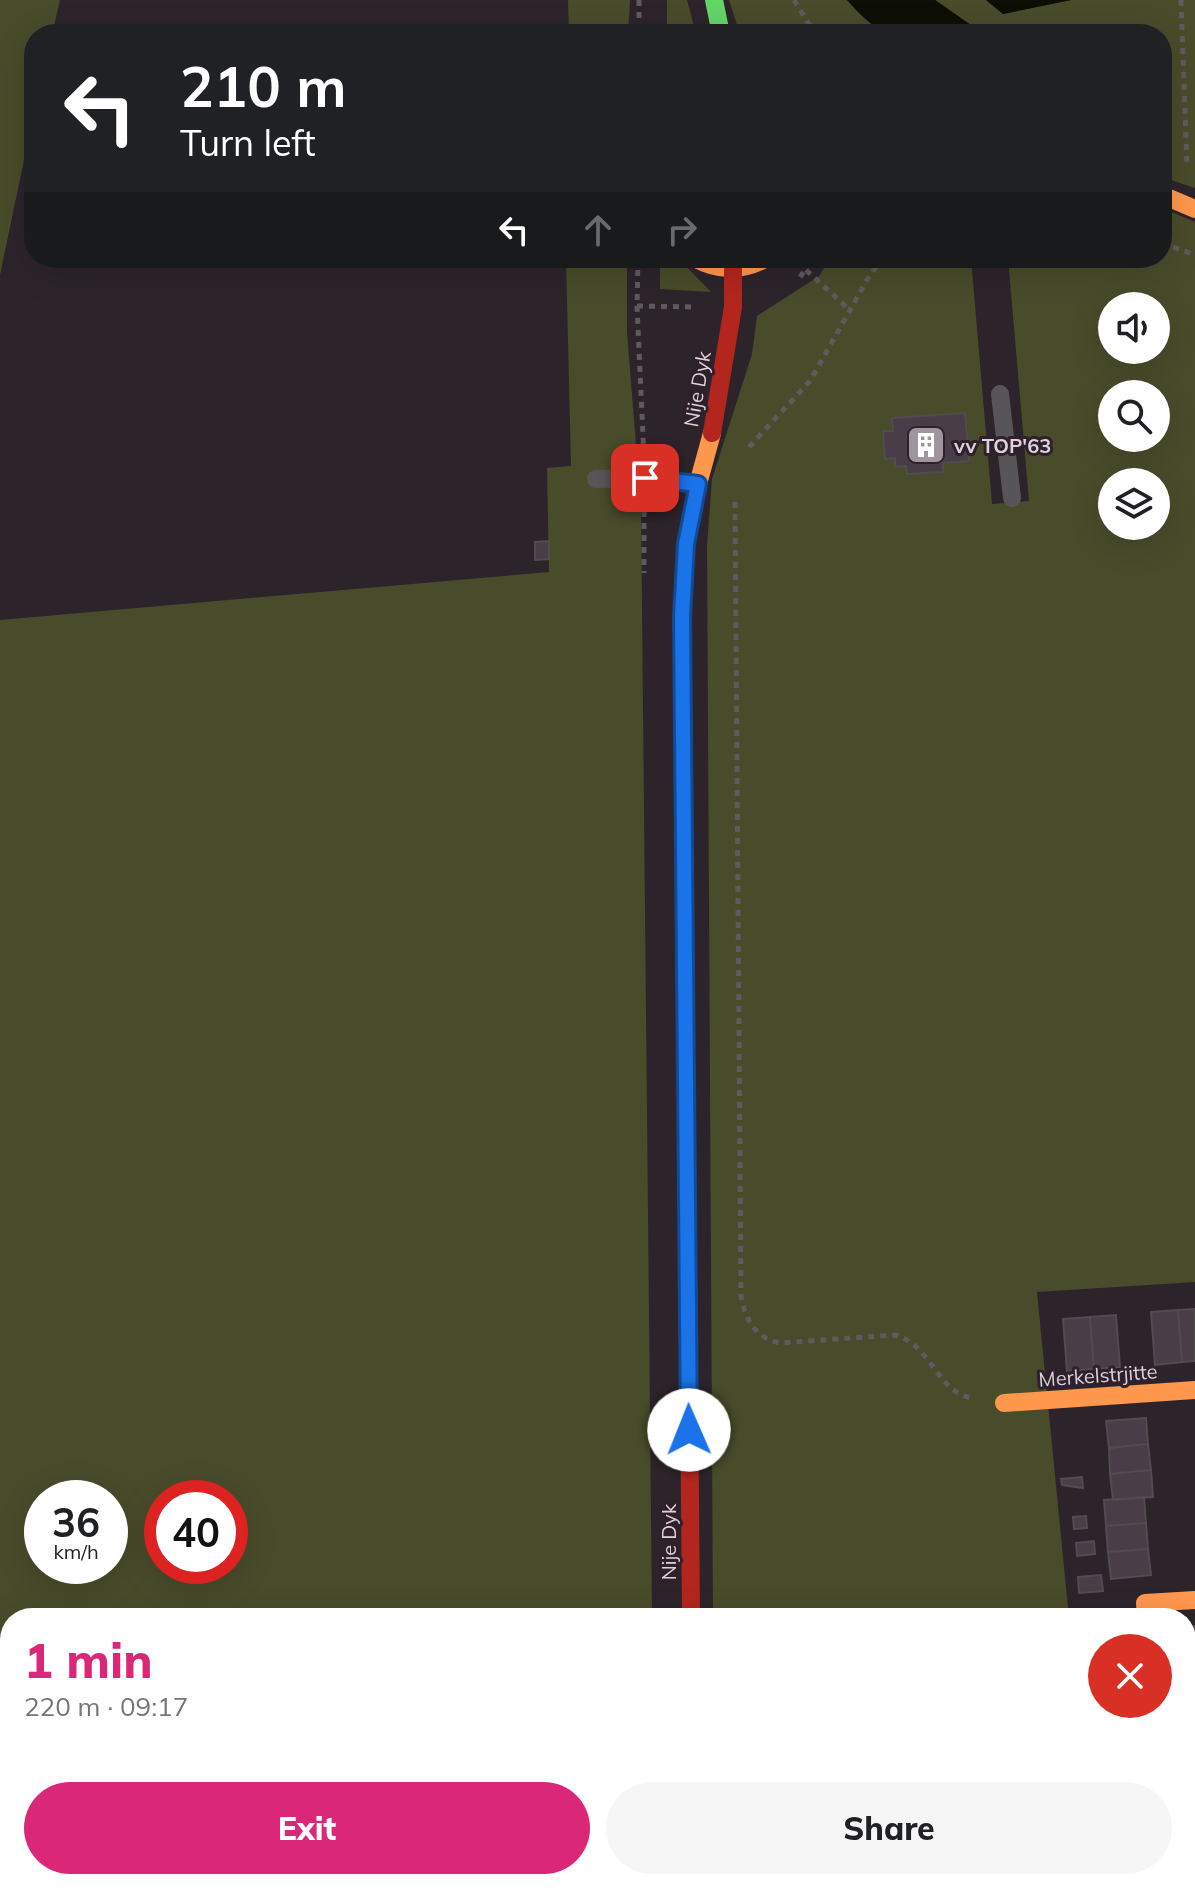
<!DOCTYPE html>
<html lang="en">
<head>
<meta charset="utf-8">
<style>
	:root { --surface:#fff; --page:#f6f6f6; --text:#202124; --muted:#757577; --accent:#db2777 }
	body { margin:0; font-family:Mulish,sans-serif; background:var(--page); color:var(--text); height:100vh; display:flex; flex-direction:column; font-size:30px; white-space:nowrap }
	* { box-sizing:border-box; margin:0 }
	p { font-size:26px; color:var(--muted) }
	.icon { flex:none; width:44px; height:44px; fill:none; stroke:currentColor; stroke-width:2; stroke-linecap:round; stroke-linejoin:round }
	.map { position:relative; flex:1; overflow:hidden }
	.sheet { position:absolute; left:0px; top:1608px; width:1196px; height:282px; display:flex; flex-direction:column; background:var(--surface); border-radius:32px 32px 0 0; box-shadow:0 8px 32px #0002 }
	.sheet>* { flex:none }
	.top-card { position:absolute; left:24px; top:24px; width:1148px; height:244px; border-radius:32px; box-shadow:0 8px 32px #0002; background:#202124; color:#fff; overflow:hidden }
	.buttons { position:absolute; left:1098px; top:292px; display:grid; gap:16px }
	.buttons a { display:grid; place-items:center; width:72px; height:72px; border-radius:50%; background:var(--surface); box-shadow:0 8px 32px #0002; font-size:40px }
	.speed { position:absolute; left:24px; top:1480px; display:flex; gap:16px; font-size:40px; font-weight:700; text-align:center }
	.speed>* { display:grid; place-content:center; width:104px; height:104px; border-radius:50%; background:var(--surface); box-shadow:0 8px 32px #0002; line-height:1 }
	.speed small { font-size:20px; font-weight:400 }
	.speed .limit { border:12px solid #d22; background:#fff; color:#111 }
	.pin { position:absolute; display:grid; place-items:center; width:68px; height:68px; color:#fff; margin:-34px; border-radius:16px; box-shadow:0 4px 12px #0006 }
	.me { position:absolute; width:88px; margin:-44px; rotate:359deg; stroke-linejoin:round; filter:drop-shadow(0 0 6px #0008) }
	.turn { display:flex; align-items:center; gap:28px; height:168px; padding:0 24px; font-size:36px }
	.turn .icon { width:104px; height:104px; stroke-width:2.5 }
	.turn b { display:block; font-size:56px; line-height:68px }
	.lanes { display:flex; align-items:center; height:76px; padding:0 24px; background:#0003; justify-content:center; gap:40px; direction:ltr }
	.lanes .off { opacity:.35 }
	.round { display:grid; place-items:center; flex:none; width:84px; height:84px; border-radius:42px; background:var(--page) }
	.summary { display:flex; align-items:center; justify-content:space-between; height:136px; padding:0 24px }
	h1 { font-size:48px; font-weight:800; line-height:60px; color:var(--accent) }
	.button { display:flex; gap:16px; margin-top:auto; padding:16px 24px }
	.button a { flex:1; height:92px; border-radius:48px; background:var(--accent); color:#fff; font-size:32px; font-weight:800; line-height:92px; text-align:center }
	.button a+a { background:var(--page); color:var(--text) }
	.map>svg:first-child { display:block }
	.green { fill:#484c2b; fill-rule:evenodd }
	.water { fill:#0d0f04 }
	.building { fill:#493e47; stroke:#524b50; stroke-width:2 }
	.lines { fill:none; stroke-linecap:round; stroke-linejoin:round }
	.path { stroke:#5f5a5e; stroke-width:5; stroke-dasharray:6 6; stroke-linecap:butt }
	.lane { stroke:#585558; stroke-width:18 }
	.street { stroke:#585558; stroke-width:36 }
	.fast { stroke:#63d668; stroke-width:18 }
	.slow { stroke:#ff974d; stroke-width:18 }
	.jam { stroke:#b3261e; stroke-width:18 }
	.route-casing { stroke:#114b97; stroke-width:20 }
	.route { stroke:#1a73e8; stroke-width:14 }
	.labels { text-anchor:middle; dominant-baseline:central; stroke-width:6; stroke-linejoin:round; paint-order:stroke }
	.street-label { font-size:20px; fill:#ddd2da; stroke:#2f202c }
	.poi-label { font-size:20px; font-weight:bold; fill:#ddd2da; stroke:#2f202c; text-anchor:start }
</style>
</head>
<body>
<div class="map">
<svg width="1195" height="1889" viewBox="0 0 1195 1889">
	<rect width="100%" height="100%" fill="#2c242a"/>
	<!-- green -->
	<path class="green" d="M0,0h60l-8,34h-18v78l-34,163z
		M568,0h62l-2,34h-59z
		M667,0h20l9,34h-29z
		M729,0h118c15,17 29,31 53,34h-160z
		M935,0h51l17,14 68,-14h124v188l-33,-11v-143h-231l43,-7z
		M1162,208l33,14v1060l-158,10 32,326h-356l-6,-1072 5,-67 40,-125 5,-38 62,-40 12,-18h140l21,246 37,-3 -21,-243h154zM1112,306h44v44h-44zM1112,394h44v44h-44zM1112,482h44v44h-44z
		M566,258h61v74l14,175 11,1111h-642v262h647v9h-657v-1269l549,-48 -2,-104 24,-2zM42,1498h68v68h-68zM162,1498h68v68h-68z
		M660,258h18l33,34 -51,-3z
		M716,1880h351l1,9h-352z"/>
	<!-- water -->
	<path class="water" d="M847,0h88l40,28c-24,3 -66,13 -89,4 -16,-6 -27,-19 -39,-32z
		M986,0h85l-68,14z"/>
	<!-- building -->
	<path class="building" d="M965,413l4,48 -26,2v9l-36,2 -1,-8 -11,1v-9l-10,1 -2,-28h10l-1,-13z
		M549,541v18l-14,1v-18z
		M1195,1309v52l-13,1 -4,-52z
		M1178,1310l4,52 -27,3 -4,-53z
		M1116,1315l4,52 -26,2 -4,-52z
		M1090,1317l4,52 -27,2 -4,-52z
		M1146,1418l2,26 -39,4 -3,-27z
		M1148,1444l3,26 -41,4 -1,-26z
		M1151,1470l2,27 -40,3 -3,-26z
		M1082,1477l1,11 -21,-3 -1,-6z
		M1144,1497l2,26 -40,3 -2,-26z
		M1086,1516l1,12 -13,1 -1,-12z
		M1146,1523l2,26 -40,3 -2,-26z
		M1094,1541l1,13 -18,2 -1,-13z
		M1148,1549l3,26 -40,4 -3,-27z
		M1101,1575l2,16 -24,2 -1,-16z
		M1195,1626v28l-9,1v-28z
		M1195,1654v28h-9v-27z
		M1195,1707v28h-9v-27z
		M1186,1735h9v27l-9,1z"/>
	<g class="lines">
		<!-- path -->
		<path class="path" d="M639,0v34
			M794,0l21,34
			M1181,0l6,167
			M1162,243l33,12
			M638,258l-1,48 7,151
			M806,270l44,40
			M800,277l14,-19
			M637,306l59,1
			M749,447l61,-66 57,-101 15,-22
			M644,499v74
			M735,502l6,794c4,23 14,42 39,47l115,-8c38,11 40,55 76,63
			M1081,1880l1,9"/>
		<!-- lane -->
		<path class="lane" d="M1000,394l12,104
			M596,479l49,-1 53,6"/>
		<!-- street -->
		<path class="street" d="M1186,1787h9"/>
		<!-- fast -->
		<path class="fast" d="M714,0l7,34"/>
		<!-- slow -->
		<path class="slow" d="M1162,195l33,14
			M694,258c25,14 48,14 73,0
			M685,925l-3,-309 4,-72 12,-60 14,-51
			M1004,1403l191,-13
			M1146,1618l-1,-15 50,-3
			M693,1880v9"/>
		<!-- jam -->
		<path class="jam" d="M712,433l21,-126v-37
			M685,925l6,693"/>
	</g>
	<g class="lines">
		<defs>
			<path id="route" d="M645,478l53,6 -12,60 -4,72 7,814"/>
		</defs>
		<!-- route casing -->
		<use href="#route" class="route-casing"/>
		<!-- route -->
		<use href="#route" class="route"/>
	</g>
	<!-- icons -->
	<defs>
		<symbol id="building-square" viewBox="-11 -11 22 22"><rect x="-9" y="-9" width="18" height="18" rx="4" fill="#9f959c" stroke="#2f202c"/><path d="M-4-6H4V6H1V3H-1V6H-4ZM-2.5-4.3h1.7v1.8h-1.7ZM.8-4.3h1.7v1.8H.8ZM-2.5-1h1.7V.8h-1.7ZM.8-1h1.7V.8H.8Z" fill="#fff"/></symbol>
	</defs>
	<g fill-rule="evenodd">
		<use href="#building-square" x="904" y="423" width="44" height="44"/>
	</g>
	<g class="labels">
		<!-- street labels -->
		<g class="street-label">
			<text transform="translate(697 389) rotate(-80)">Nije Dyk</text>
			<text transform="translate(1098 1375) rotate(-4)">Merkelstrjitte</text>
			<text transform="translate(668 1542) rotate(-90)">Nije Dyk</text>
		</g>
		<!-- poi labels -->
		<g class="poi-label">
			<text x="954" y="445">vv TOP'63</text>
		</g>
	</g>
</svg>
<div class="buttons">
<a><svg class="icon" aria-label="sound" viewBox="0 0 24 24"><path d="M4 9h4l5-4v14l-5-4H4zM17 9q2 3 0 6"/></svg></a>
<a><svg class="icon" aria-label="search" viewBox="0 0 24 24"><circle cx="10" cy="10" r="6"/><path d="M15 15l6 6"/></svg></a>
<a><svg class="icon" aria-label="layers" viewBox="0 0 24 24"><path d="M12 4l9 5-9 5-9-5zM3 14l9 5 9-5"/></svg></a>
</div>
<div class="speed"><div>36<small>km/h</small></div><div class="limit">40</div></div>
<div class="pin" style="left:645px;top:478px;background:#d93025"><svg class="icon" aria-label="arrive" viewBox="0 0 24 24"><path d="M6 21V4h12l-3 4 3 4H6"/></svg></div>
<svg class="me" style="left:689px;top:1430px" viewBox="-20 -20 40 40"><circle r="19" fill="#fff"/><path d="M0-13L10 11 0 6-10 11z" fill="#1a73e8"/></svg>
<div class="top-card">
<div class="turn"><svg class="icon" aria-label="left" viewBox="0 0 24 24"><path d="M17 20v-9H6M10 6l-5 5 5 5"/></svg><div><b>210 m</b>Turn left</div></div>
<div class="lanes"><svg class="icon" aria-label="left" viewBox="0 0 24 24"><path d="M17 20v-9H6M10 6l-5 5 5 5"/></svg><svg class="icon off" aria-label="ahead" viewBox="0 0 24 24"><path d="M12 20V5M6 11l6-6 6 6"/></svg><svg class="icon off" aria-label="right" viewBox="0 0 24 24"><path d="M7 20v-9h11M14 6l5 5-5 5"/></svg></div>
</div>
<section class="sheet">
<div class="summary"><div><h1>1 min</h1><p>220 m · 09:17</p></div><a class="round" style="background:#d93025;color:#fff"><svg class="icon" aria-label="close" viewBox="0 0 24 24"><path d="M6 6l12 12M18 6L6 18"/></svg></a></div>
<div class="button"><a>Exit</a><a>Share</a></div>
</section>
</div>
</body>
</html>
